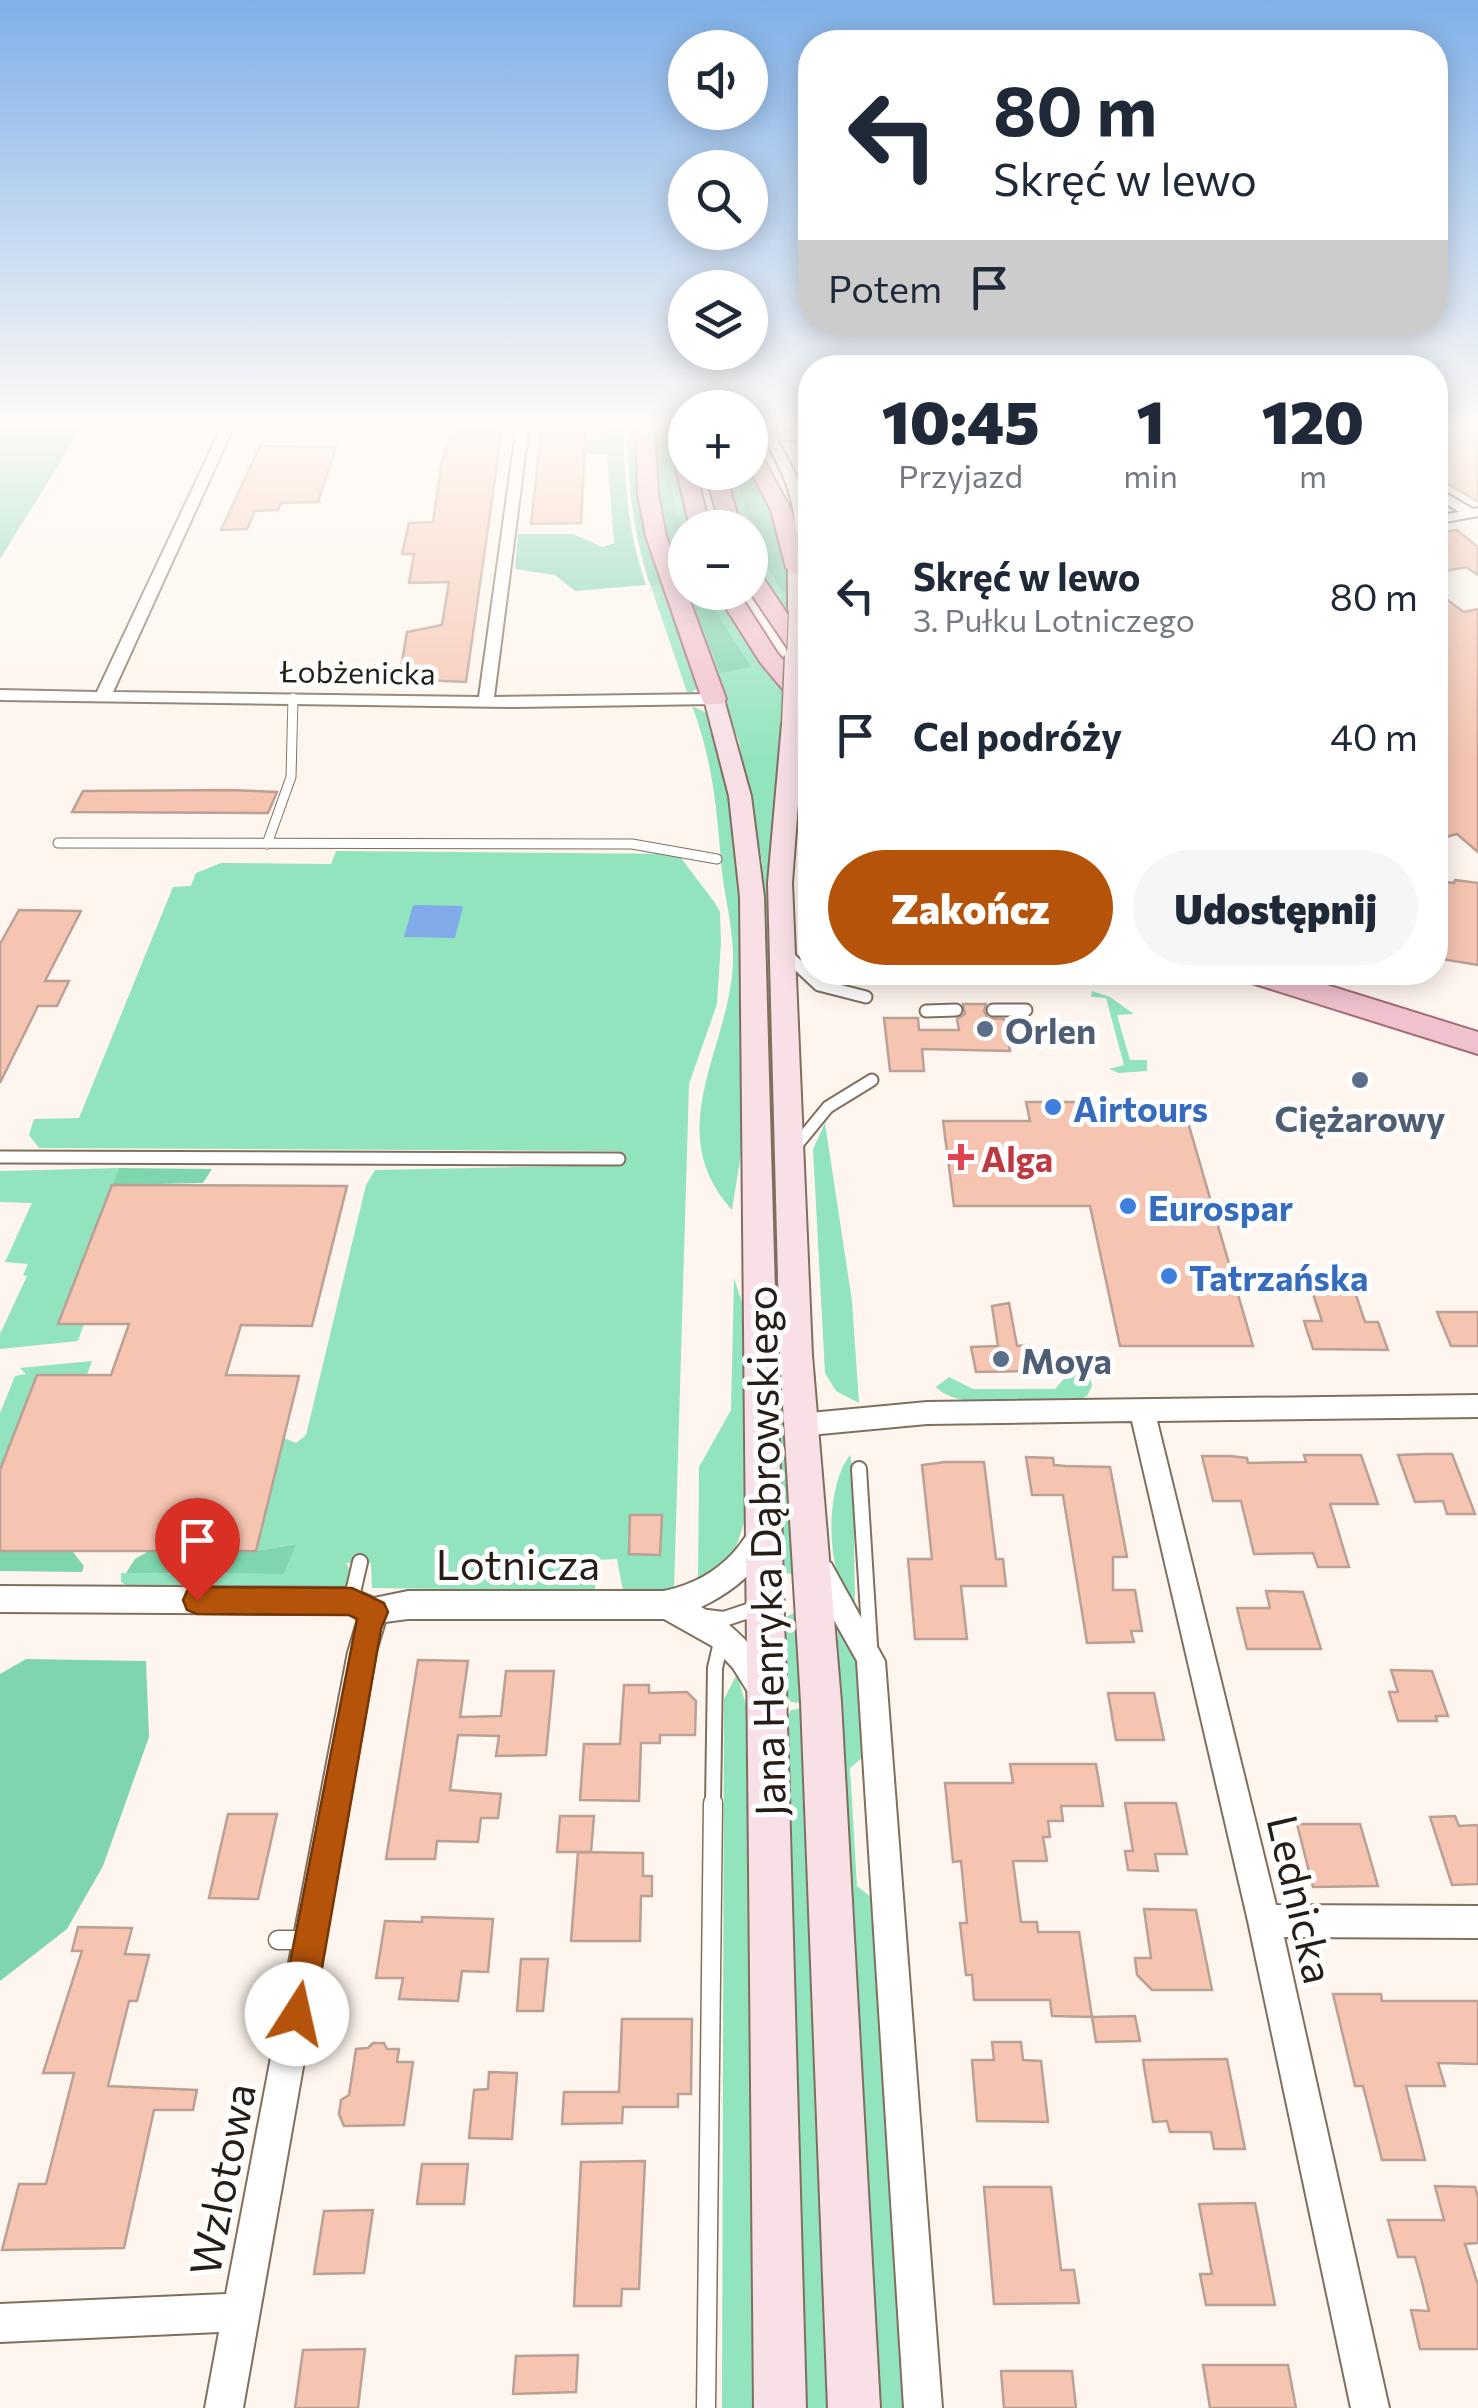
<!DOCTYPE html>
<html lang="pl">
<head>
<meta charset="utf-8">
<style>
	:root { --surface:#fff; --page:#f6f6f7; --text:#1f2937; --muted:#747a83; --accent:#b45309 }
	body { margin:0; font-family:Commissioner,sans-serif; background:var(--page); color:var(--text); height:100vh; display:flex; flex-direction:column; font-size:38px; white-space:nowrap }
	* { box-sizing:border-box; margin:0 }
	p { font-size:32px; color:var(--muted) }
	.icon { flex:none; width:55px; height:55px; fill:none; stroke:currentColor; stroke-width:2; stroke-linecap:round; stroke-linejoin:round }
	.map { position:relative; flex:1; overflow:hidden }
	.drawer { position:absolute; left:798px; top:355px; width:650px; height:630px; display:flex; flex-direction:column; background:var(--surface); border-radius:40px; box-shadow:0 5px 25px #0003 }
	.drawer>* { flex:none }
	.top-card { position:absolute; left:798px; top:30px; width:650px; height:305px; border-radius:40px; box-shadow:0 5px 25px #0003; background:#fff; color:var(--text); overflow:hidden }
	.buttons { position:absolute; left:668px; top:30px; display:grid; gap:20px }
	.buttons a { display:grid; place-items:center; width:100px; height:100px; border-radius:50%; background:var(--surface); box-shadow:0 5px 25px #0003; font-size:50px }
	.pin { position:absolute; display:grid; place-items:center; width:85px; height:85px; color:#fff; margin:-102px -42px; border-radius:50% 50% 50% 0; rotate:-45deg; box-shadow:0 0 10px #0007 }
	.pin .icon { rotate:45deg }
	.me { position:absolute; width:110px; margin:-55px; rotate:10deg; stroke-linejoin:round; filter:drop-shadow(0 0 8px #0008) }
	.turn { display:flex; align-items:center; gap:35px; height:210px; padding:0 30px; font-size:45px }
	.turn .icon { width:130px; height:130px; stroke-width:2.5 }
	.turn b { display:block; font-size:70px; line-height:85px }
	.then { display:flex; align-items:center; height:95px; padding:0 30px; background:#0003; gap:20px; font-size:38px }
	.eta { display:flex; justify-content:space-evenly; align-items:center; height:170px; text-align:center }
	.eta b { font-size:60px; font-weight:800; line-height:70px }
	.primary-button { display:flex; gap:20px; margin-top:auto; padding:20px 30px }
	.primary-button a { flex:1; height:115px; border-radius:60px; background:var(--accent); color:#fff; font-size:40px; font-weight:800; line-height:115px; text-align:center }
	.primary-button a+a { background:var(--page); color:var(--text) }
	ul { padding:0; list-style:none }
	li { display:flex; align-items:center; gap:30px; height:140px; padding:0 30px }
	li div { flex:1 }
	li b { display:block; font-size:38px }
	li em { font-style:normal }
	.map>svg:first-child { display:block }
	.green { fill:#91e4be }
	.forest { fill:#7ed5ae }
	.water { fill:#81aae9 }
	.building { fill:#f5c5b1; stroke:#baa095; stroke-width:2.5 }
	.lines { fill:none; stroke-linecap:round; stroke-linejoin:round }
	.service-far4-casing { stroke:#816f5e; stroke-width:9 }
	.service-far3-casing { stroke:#816f5e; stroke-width:11 }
	.service-far2-casing { stroke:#816f5e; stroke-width:15 }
	.service-far1-casing { stroke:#816f5e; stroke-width:18 }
	.service-casing { stroke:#816f5e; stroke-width:21 }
	.minor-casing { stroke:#816f5e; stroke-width:4 }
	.secondary-casing { stroke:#816f5e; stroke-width:4 }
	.primary-casing { stroke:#a26c78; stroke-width:4 }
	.service-far4 { stroke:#fff; stroke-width:6 }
	.service-far3 { stroke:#fff; stroke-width:9 }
	.service-far2 { stroke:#fff; stroke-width:11 }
	.service-far1 { stroke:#fff; stroke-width:14 }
	.service { stroke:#fff; stroke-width:18 }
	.minor { fill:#fff; fill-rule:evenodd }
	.secondary { fill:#f8e0e6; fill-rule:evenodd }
	.primary { fill:#f0c1ce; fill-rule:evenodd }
	.secondary-bridge-far1-casing { stroke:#816f5e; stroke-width:20; stroke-linecap:butt }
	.secondary-bridge-casing { stroke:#816f5e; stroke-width:25; stroke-linecap:butt }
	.secondary-bridge-far1 { stroke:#f8e0e6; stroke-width:18 }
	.secondary-bridge { stroke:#f8e0e6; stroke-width:22 }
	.route { fill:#b45309; stroke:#753606; stroke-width:2.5 }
	.service-dot { fill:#5c6f8a; stroke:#fff; stroke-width:4 }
	.shop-dot { fill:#3f7fe0; stroke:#fff; stroke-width:4 }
	.health-dot { fill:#e0444e; stroke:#fff; stroke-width:4 }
	.labels { text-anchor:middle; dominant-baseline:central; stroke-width:10; stroke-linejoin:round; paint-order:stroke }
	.far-street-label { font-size:30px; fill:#251d16; stroke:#fff }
	.service-label { font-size:35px; font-weight:bold; fill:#4e5e75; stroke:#fff; text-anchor:start }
	.shop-label { font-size:35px; font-weight:bold; fill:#366cbe; stroke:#fff; text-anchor:start }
	.health-label { font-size:35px; font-weight:bold; fill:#be3a42; stroke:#fff; text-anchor:start }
	.near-street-label { font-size:42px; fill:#251d16; stroke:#fff }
</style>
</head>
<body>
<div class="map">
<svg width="1478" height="2408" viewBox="0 0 1478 2408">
	<rect width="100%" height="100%" fill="#fef6ee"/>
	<!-- green -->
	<path class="green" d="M653,424h14l24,103 -6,1v64l31,1 34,54 60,72v23l-26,-28 -16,178 12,449 15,230 -3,3 -7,-1 -10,-182 -13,-530 -23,-119 -70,-189 -15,-82z
		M750,472l38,99 -1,24 23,33v22l-54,-83 -6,-14v-25l-10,-1 -16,-54z
		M662,583l37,104 -11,8 -37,-108z
		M692,706l17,8 22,88 10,78 2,261 -11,69c-72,-80 -2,-161 1,-248 1,-34 -9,-65 -12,-99 -4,-55 -9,-105 -29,-157z
		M799,794l11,53v123l-6,-15z
		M336,851l337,3 8,4 34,45 5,9 1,30 -4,62 -28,80 -15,506 -51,1 -6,-32 -20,1 -2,31 -223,-3 -1,-25h-25l4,8 -4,17 -219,-2 -6,-4v-9l163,1 11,-30 -39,7 28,-113 12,5 10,-8 60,-250 9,-15 243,-5 2,-14 -581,-3 -10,-13 5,-16 45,-1 94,-231 18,-1 5,-13 25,-10 110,1z
		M1092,991l18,6 24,17 -17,1 13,45h17v11l-28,2 -10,-4 15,-4 -18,-67 -15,-1z
		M825,1123l27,178 7,102 -23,-12 -11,-18 -12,-224z
		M119,1168l-61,155 26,1 -6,17 -78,8v-15l27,-58 -4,-1 5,-11 -23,-2 27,-59 -32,-1v-31z
		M734,1278l9,28 1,217 -11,33 -35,27 1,-116 32,-57z
		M92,1361l-5,14h-50l-37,95v-57l15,-37 11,-2 -6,-6z
		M1078,1371l12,6 2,9 -5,10 -10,5c-33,0 -119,11 -141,-14l13,-10 24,12h82l14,-16z
		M850,1455l3,15 2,134c-31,-27 -30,-118 -5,-149z
		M798,1611l3,92 -10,-1 -5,-6 -2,-78z
		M837,1621l20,34 12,97 -19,16 7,118 20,16 36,506h-37z
		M737,1674l10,34 4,43 5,657h-34l2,-709z
		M803,1708l27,700h-26l-17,-691 4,-7z"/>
	<!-- forest -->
	<path class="forest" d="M0,424h84l-84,135z
		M605,424h18c2,59 4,105 23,161l-71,6 -20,-16 -40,-6 3,-35h55l30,13 11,-4 -7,-89h-19l-4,-4v-12l22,-1z
		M627,424h11l11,118 13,41 -11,4c-19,-54 -23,-106 -24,-163z
		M659,427h4l5,23 -5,2 22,95v30c-26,-34 -38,-108 -26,-150z
		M750,465c21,40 41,80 37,127h-5c-24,-35 -36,-78 -47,-119l15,-1z
		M689,593h15l47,74 -31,6z
		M119,1168l93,1 -9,14 -91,2z
		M296,1544l-12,30 -158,-1 9,-14 12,-7 109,-1z
		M0,1551l73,1 11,14 -2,6 -82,-1z
		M26,1659l120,2 3,76 -46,129 -36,63 -67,52v-307z"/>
	<!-- water -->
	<path class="water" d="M413,905l50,1 -8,32 -51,-1z"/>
	<!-- building -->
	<path class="building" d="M542,424h44l-5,99 -50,1z
		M1445,424h33v78l-43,-26v-40l11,-3z
		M502,430l-36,252 -67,-3 8,-47 35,-7 7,-43 -40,1 5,-29h-12l7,-31 24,-1 8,-56 11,-35z
		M260,446l76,1 -18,55 -37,1 -3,7 -23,1 -8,18 -26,1z
		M1457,530l21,17v28l-12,-8 -31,6v-40z
		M1435,591l29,21 14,-3v243l-21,-18 -22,6z
		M230,790l47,2 -9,21 -196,-1 11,-21z
		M1455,880l23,3v82l-43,-7v-42l7,1 -3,-36 15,2z
		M19,910l62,1 -36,70h24l-12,25h-19l-38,77v-139z
		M963,1004h23l-2,7 4,7 16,1 6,32 -88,-2 2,22h-34l-6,-53h34l1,12h40l-2,-11 8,-5z
		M1026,1102h114l5,17h42l66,227h-133l-30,-140h-136l-11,-85h87z
		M112,1185l235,1 -35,140 -71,-1 -15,50 73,1 -43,175h-256v-81l37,-95h74l18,-51h-71z
		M1312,1291l43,1 10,30h13l10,28 -75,-1 -9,-28h18z
		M1009,1303l8,43 9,-1 4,26 -54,1 -5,-25 27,-1 -6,-40z
		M1437,1312h41v34h-27z
		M1425,1454h27l23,60h-28l-4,-13 -28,1 -17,-47z
		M1304,1455h57l17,49h-48l19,63h-31l-5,-14 -59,1 -13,-53h-28l-11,-45h28l17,2 1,5 58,-1z
		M1026,1457l27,1 1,7 12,1 44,1 17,90h-14v33h22l7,41h-11l3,11 -47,1 -24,-148h-31z
		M945,1462h39l12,97h7l3,27h-45l6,53h-52l-7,-80h24l-10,-94z
		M630,1515h32l-2,40 -31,-1z
		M1266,1591l37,1 18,57h-74l-10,-41h33z
		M418,1660l50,1 -8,56 41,-1 5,-45h48l-8,84 -50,1 3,-20 -41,-1 -8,55 51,4 -3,24h-17l-3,24 -41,-1 -2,18h-49z
		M1391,1670l41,1 16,45h-12l1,5h-39l-9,-29h9z
		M624,1685h25v8l38,-1 9,9 -1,34h-35v8h-19l-2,58 -59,-1 4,-56h36z
		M1108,1693h46l10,47h-48z
		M1010,1764h86l7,42h-42l2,15h-15l2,16h-7l4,24h-34l8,61h16l1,10h41l13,85 -40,-1 -2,-16h-76l-2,-25h-6l-6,-52h7l-6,-62 -8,1 -8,-79h68z
		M1125,1803h51l11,51h-32l3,17 -30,-1 -3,-19h8z
		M228,1814h49l-19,85 -49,-1z
		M560,1816h34l-3,36h-34z
		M1455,1816l4,10 19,-1v59l-26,1 -22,-68z
		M1297,1824h63l18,62 -65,1z
		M578,1852l65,1v23h9v20h-11l-1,45h-69z
		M1144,1909l52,1 16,80h-60l-15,-15 -2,-17h16z
		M422,1917l71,2 -5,53 -26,-1 -4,30 -59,-2 4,-21h-27l9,-57 37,1z
		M78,1927l54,1 -7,26 24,1 -12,46h-8l-21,85 89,4 -4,20h-39l-30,138 -122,2 17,-66h27l28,-111h-31l39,-122h-10z
		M521,1959h27l-5,52h-26z
		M1333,1994h48l1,7h96v63l-40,-1 7,23h-39l19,74h-43l-19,-74h-8z
		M1135,2016l5,25 -44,1 -4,-25z
		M622,2019h70l-1,75h-13v13h-55l-1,16 -60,1 2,-32h55z
		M992,2042h29l2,18 18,1 7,61 -71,-1 -5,-61h22z
		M373,2043h11l3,6h12l-2,13h16l-9,63 -60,1 -5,-12 2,-14 8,-5 7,-46 12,-1z
		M1227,2059l18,90h-31l-3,-17h-41l-3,-11 -14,1 -10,-62z
		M489,2072l28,1 -5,66 -43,-1 5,-48 14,-1z
		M645,2161l-6,128h-17l-1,17h-47l7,-144z
		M422,2164h46l-4,40h-47z
		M1435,2186l40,1 3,10v46l-13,1 13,41v64h-58l-9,-39 18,1 -7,-29 -7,-25h-17l-10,-37h56z
		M984,2187h67l10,83h13l5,33 -85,1z
		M1255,2203l20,102h-69l-6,-31h12l-13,-70z
		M373,2210l-9,63 -50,1 10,-63z
		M365,2349l-7,59h-63l8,-58z
		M578,2355l-2,37 -63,2 3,-38z
		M1203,2365h85l8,43h-86z
		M1001,2371h71l4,37h-72z"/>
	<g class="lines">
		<defs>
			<path id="service-far4" d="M1435,429h6"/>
			<path id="service-far3" d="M58,843l574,1 85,15
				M267,844l24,-67 2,-79"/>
			<path id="service-far2" d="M788,956l31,29 47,12
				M993,1010h33
				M926,1011l30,-1
				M796,1146l32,-39 44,-27
				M0,1157l619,2"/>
			<path id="service-far1" d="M859,1469l11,176
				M351,1601l9,-39
				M707,1617l17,2 33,-11
				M713,1805l2,-137 7,-30"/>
			<path id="service" d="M278,1940h30
				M706,2408l7,-605"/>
			<path id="minor" d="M223,424h12l-122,268 366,5 38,-273h12l-35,273 220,-3 8,5 -8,5 -200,3 -514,-7v-10l97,2z
				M755,424h12l5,9h38v8l-33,-1c24,40 44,85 25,131l-12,-3c15,-56 -6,-98 -35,-144z
				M1435,487l38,22 5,-1v8l-43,8v-8l24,-4 -24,-15z
				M1478,1395v22l-321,4 119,484 202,1v32l-194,-1 105,471h-38l-103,-487 -116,-500 -205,3 -128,12 -9,-3 -4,-8 4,-8 9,-3 128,-12z
				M762,1523l10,4 4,9c-15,33 -43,56 -75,71 35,18 59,44 75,80l-5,10 -10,5 -10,-5 -18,-29 -21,-22 -48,-27h-256l-23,3 -9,30 -133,756h-38l14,-76 -219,10v-38l226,-10 122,-642 10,-33 -9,-5 -349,-2v-26l351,2 23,10 34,-7h256c28,-6 51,-18 70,-39 10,-11 14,-23 28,-29z
				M821,1559l10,4 54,98 57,747h-38l-47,-747 -50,-89 4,-9z"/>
			<path id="secondary" d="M797,562l9,6 2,43 -10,6 -10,-6v-43z
				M714,693l10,6 27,97 13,101 42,1511h-52l-14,-1511 -11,-101 -25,-97z
				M793,718l11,6 -12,159 20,472 29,347 39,706h-52l-27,-706 -21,-347 -12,-472 14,-159z"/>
			<path id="primary" d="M636,424h18l4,71 8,41 60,163 -3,5h-18l-3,-5 -56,-163 -8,-41z
				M666,424h18l1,48h11l14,56h-20z
				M750,445l9,6 32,59 17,58 -3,5 -8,1 -11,-6 -15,-58 -21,-41z
				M705,472h20l16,56h-20z
				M750,569l8,1 52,78v23l-8,-2 -52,-77z
				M716,592h22l39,61 33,38v22l-9,-2 -41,-49z
				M1235,972h50l193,60v22l-239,-75z"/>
		</defs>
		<!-- service-far4 casing -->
		<use href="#service-far4" class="service-far4-casing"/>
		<!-- service-far3 casing -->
		<use href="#service-far3" class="service-far3-casing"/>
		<!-- service-far2 casing -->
		<use href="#service-far2" class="service-far2-casing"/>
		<!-- service-far1 casing -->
		<use href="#service-far1" class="service-far1-casing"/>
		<!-- service casing -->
		<use href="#service" class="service-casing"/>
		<!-- minor casing -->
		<use href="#minor" class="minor-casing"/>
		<!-- secondary casing -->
		<use href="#secondary" class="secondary-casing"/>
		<!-- primary casing -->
		<use href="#primary" class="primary-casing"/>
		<!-- service-far4 -->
		<use href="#service-far4" class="service-far4"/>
		<!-- service-far3 -->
		<use href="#service-far3" class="service-far3"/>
		<!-- service-far2 -->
		<use href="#service-far2" class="service-far2"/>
		<!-- service-far1 -->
		<use href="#service-far1" class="service-far1"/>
		<!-- service -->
		<use href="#service" class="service"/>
		<!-- minor -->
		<use href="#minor" class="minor"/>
		<!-- secondary -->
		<use href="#secondary" class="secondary"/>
		<!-- primary -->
		<use href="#primary" class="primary"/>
		<defs>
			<path id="secondary-bridge-far1" d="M796,658l2,-47"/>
			<path id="secondary-bridge" d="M793,724l3,-68"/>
		</defs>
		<!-- secondary-bridge-far1 casing -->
		<use href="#secondary-bridge-far1" class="secondary-bridge-far1-casing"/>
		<!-- secondary-bridge casing -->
		<use href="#secondary-bridge" class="secondary-bridge-casing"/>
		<!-- secondary-bridge-far1 -->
		<use href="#secondary-bridge-far1" class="secondary-bridge-far1"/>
		<!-- secondary-bridge -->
		<use href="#secondary-bridge" class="secondary-bridge"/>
	</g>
	<!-- sky -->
	<linearGradient id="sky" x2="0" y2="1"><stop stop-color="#7fb0e8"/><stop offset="0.56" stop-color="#fffbf7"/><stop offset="1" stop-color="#fffbf7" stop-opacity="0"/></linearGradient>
	<rect width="1478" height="761" fill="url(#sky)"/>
	<!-- route -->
	<path class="route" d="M197,1587l155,1 32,15 4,9 -7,17 -67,385 -5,12 -12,5 -12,-5 -5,-12 77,-395 -8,-4 -152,-1 -10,-4 -4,-10 4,-9z"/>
	<!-- markers -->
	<g class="service-dot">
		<circle cx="985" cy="1029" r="10"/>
		<circle cx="1360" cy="1080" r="10"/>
		<circle cx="1001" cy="1359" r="10"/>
	</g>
	<g class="shop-dot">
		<circle cx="1053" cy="1107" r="10"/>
		<circle cx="1128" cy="1206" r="10"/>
		<circle cx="1169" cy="1276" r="10"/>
	</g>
	<path class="health-dot" d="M956 1142h10v10h10v10h-10v10h-10v-10h-10v-10h10z"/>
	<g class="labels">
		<!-- far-street labels -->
		<g class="far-street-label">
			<text transform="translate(358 671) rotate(1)">Łobżenicka</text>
		</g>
		<!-- service labels -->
		<g class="service-label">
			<text x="1005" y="1029">Orlen</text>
			<text x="1360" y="1117" text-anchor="middle">Ciężarowy</text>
			<text x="1021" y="1359">Moya</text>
		</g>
		<!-- shop labels -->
		<g class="shop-label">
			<text x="1073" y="1107">Airtours</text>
			<text x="1148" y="1206">Eurospar</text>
			<text x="1189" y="1276">Tatrzańska</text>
		</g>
		<!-- health labels -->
		<g class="health-label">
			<text x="981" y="1157">Alga</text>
		</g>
		<!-- near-street labels -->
		<g class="near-street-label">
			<text transform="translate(764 1551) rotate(-91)">Jana Henryka Dąbrowskiego</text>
			<text x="518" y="1563">Lotnicza</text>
			<text transform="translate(1302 1899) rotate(77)">Lednicka</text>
			<text transform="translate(221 2179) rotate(-79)">Wzlotowa</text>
		</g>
	</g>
</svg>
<div class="buttons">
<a><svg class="icon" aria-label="sound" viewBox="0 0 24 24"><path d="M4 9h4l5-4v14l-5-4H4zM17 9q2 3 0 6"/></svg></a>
<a><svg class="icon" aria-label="search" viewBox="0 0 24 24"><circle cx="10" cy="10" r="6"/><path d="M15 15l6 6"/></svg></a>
<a><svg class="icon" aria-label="layers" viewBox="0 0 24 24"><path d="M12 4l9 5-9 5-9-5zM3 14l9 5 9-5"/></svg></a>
<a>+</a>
<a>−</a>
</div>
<div class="pin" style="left:197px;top:1600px;background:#d93025"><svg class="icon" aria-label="arrive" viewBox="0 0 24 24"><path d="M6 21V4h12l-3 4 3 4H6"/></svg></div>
<svg class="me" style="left:297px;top:2014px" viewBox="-20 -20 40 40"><circle r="19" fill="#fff"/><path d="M0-13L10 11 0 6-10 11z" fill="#b45309"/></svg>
<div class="top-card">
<div class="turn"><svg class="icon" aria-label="left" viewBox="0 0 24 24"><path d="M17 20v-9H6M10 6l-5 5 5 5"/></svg><div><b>80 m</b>Skręć w lewo</div></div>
<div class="then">Potem<svg class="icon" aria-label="arrive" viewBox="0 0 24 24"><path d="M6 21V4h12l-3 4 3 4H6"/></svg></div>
</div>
<section class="drawer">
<div class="eta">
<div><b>10:45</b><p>Przyjazd</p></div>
<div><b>1</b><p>min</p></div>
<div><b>120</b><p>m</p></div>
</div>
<ul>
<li><svg class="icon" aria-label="left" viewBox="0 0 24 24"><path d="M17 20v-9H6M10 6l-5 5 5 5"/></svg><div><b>Skręć w lewo</b><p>3. Pułku Lotniczego</p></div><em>80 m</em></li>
<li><svg class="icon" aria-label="arrive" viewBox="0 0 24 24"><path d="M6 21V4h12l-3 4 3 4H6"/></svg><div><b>Cel podróży</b></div><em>40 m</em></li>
</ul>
<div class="primary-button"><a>Zakończ</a><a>Udostępnij</a></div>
</section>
</div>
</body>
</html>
